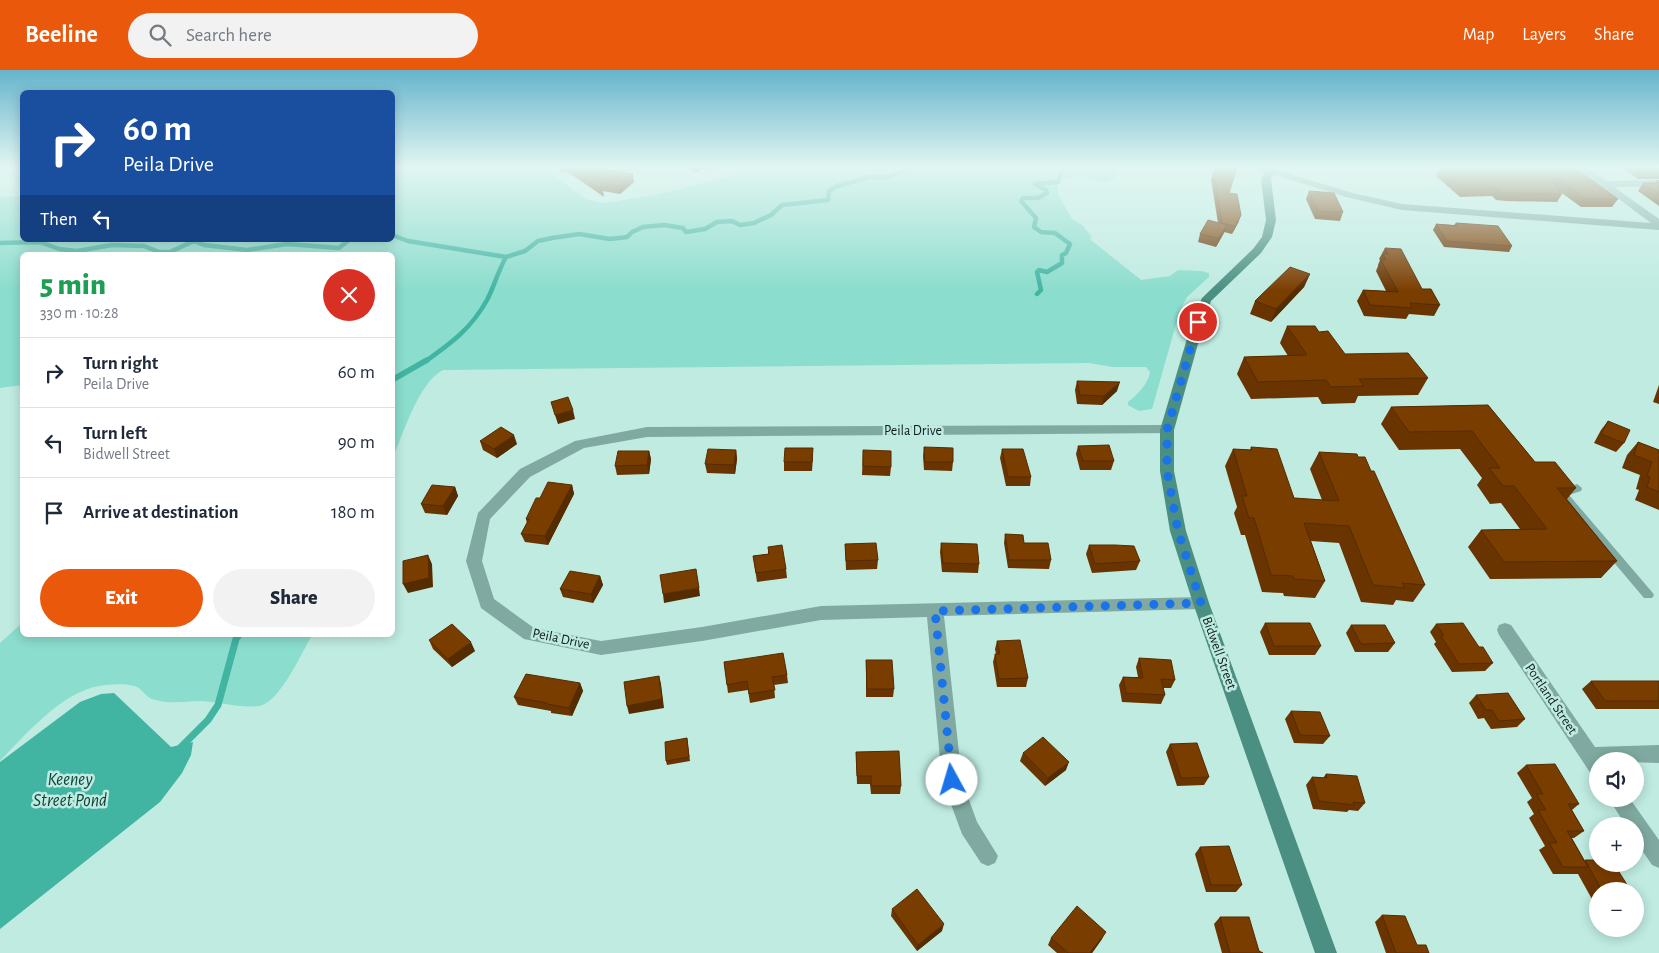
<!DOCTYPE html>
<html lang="en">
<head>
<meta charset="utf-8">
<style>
	:root { --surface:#fff; --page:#f2f2f3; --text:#1f2937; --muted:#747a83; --line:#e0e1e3; --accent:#ea580c }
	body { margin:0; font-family:"Alegreya Sans",sans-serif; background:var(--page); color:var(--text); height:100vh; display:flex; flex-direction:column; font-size:19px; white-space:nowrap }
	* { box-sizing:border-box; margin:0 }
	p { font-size:16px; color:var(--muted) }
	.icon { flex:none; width:28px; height:28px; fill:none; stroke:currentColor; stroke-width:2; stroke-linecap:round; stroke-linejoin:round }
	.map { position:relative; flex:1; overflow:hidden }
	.drawer { position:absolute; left:20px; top:182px; width:375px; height:385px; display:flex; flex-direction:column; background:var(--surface); border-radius:8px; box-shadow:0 2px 12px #0003 }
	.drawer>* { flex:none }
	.top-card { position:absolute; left:20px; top:20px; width:375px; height:152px; border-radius:8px; box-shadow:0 2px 12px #0003; background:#1a4fa0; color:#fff; overflow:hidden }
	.fabs { position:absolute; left:1589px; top:682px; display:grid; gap:10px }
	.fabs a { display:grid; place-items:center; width:55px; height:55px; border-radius:50%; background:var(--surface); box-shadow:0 2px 12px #0003; font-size:25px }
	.pin { position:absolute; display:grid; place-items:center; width:42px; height:42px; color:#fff; margin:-21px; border:2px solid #fff; border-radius:50%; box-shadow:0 1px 5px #0007 }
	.me { position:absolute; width:55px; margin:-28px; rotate:354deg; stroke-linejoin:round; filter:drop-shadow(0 0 4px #0008) }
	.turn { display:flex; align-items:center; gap:18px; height:105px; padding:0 20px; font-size:22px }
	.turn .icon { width:65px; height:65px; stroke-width:2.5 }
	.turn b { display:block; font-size:35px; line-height:42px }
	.then { display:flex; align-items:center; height:48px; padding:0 20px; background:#0003; gap:10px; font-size:19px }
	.round { display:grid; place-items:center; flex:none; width:52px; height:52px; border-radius:26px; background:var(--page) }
	.head { display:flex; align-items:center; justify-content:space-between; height:85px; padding:0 20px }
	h1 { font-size:30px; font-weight:800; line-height:38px; color:#1e9e55 }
	.primary-button { display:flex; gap:10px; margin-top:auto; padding:10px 20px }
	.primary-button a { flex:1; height:58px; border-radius:30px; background:var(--accent); color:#fff; font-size:20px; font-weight:800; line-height:58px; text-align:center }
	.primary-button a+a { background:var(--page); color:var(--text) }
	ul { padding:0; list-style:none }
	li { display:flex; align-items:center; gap:15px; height:70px; padding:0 20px; border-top:1px solid var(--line) }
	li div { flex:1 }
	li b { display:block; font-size:19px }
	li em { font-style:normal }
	header { display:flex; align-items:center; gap:30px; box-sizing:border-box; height:70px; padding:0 25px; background:var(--accent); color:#fff }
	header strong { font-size:24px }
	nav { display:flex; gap:28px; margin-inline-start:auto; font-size:18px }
	.search { width:350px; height:45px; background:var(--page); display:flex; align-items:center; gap:12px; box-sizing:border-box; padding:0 18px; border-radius:28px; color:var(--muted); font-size:19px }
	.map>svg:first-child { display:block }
	.green { fill:#8bddcd }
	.water { fill:#42b4a2 }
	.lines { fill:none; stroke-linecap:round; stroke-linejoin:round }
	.stream-far2 { stroke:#42b4a2; stroke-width:4.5 }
	.stream-far1 { stroke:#42b4a2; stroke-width:5.5 }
	.stream { stroke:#42b4a2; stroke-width:7 }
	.lane { fill:#80aaa1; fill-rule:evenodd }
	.street { fill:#80aaa1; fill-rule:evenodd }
	.secondary { fill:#4b8f82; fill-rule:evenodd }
	.wall { fill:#693400 }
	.shaded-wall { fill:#552b00 }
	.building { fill:#7a3d00; stroke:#552b00 }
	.route { stroke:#1a73e8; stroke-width:9; stroke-dasharray:0 16.2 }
	.labels { text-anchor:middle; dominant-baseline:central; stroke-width:5; stroke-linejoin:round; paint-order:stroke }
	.street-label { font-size:14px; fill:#0e1e1b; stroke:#bfebe1 }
	.near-water-label { font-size:18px; font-style:italic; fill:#0f423a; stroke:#bfebe1 }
</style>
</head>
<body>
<header>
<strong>Beeline</strong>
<div class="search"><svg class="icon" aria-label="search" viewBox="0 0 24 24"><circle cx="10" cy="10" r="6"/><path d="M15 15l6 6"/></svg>Search here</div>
<nav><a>Map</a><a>Layers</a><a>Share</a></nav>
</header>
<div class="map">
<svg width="1659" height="883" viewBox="0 0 1659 883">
	<rect width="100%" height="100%" fill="#bfebe1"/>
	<!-- green -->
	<path class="green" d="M393,97h156l4,8 34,25 18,3 55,-9 71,-18 20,-9h368l-2,9c-15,13 -18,2 -33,1 -9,-1 -18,1 -27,4l2,15 13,23 10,6 10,12 -2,1 1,2 50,40 29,-4 8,-6 23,1 8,2v4l-22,20 -7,13 -28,99 -13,2 -11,-6v-3c9,-7 21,-19 22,-30l-4,-5h-33l-24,-4 -646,7c-24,12 -39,62 -50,87l-1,-202h-370v130l-22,3v-191l22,-1v44h370z
		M22,553v12h290c-10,17 -33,70 -54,71 -18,2 -38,-4 -57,-5 -17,0 -32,4 -49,-2 -6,-2 -9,-9 -15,-12 -9,-4 -28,-3 -38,-1 -37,6 -74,49 -99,75v-118z"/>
	<!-- water -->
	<path class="water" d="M114,623l57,54 22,-5 -2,13 -9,18 -22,29 -160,127v-167l80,-60 21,-8z"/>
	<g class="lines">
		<!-- stream-far2 -->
		<path class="stream-far2" d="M392,165l16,6 98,16 19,-6 13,-10 14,-3 27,-4 31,5 17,-2 5,-5 11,-5 21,-2 19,3 3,4 19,-3 12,-7 15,-1 8,4 14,-2 17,-8 11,-10 46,-5 1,-9 8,-5 33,-9h18l25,-10
			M0,173l40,-1 19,7 18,2 35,-6 32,1 15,6h11l24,-11 10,4 43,5 40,-6 52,4 10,-8
			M1037,224l4,-4 -4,-18 2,-2 8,2 15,-9v-8l4,-2 4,-9 -15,-11 -14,-1 -7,-5 2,-9 -15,-17 2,-3h15l9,-5 -1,-3 -11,-6 23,-2 4,-13 15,-2
			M426,291c25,-18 45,-32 61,-61 7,-13 11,-29 19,-43"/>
		<!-- stream-far1 -->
		<path class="stream-far1" d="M392,310l35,-20"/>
		<!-- stream -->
		<path class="stream" d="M179,679l29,-29 10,-15 18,-66 3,-4"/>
		<!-- lane -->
		<path class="lane" d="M1577,414l5,4 -1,3 -12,4 83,97 2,3 -2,3h-8l-88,-104 2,-3z"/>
		<!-- street -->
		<path class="street" d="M0,97h10l-10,4z
			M611,97h34c-7,5 -27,5 -34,0z
			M1269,97h10l-2,3 76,23 49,11 249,19 -75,-56h11l19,14 53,-1v6l-45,1 45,32v11l-257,-20 -56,-13 -78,-24 -2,-2z
			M1167,355l5,2 2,3 -2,3 -525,4 -63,11 -54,29 -40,42 -8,42 12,38 40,29 67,13 101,-14 119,-21 380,-9 6,1 2,5 -2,5 -6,1 -257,7 18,164 15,42 21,34 -3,7 -7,3 -7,-3 -19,-29 -20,-54 -15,-163 -106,3 -119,21 -101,14 -77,-16 -43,-31 -15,-47 12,-48 42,-44 55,-28 72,-14z
			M1505,553l6,2 84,122 64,-2v18l-61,-2v16l-7,-3 -92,-139 -2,-5 2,-5z
			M1609,729h21l29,41v28l-7,-3 -17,-25v-14h-9z"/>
		<!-- secondary -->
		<path class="secondary" d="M1252,97h16l8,4 -5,8 5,41 -4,17 -11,16 -50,48 -5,14 -32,115v41l12,60 23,72 128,350h-22l-122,-350 -23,-72 -10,-60v-41l34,-115 8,-17 51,-49 9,-12 4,-17 -5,-41 4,-7z"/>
	</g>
	<!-- wall -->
	<path class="wall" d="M558,97h37l39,15 -14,12 -17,-3 1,6 -36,-25 -7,1z
		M686,97h33l-6,3 -11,-1 -7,4z
		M1215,97l26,48 -3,8 -6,11 -8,-2 -8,15 -18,-5 2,-8 18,-11 -7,-44z
		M1475,97h99l44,32 -6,8h-31l-22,-16 3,3 -5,8 -51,-1 -10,-1 -4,-4 -32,1 -24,-21 4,-8h36z
		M1622,97h37v12h-21z
		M1659,110v26l-21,-15 5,-8h11l2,-2z
		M1309,121l34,21 -3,9 -25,-2 -9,-20z
		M1456,153l56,23 -3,6 -65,-5 -11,-17 3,-6 18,1z
		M1385,178l37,41 18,16 -6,11 -25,-2 -3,5 -42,-3 -7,-15 6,-11 23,1 -10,-20 2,-5v-1l2,-5 -1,-1z
		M1310,204l-6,13 -33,35 -21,-8 5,-13z
		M1287,256l32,6 26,22 83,24 -10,17 -60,1 -3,7 -33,1 -4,-7 -67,2 -14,-25 7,-17 44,-1 -8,-13z
		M1077,311l40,10 -15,14 -25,-1 -2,-14z
		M1659,315v19l-6,-2z
		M1488,335l47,57 41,26 -9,11 50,62 -16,17 -111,1 -22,-32 13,-17 39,-1 -19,-26 -11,1 -13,-19 5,-7 -22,-29 -61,1 -18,-26 10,-17z
		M1608,351l16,22 -8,9 -22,-9 7,-13z
		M480,371l37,3 -20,14 -14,-8z
		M1638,372l21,8v60l-24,-10 4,-10 -3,-1 4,-14 -18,-7 5,-13z
		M1078,376l36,15 -3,9h-31l-4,-16z
		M924,377l29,15 -1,9 -28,-1 -1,-14z
		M1251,377l43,51 28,2 -12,-31 9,-17 39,5 13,14 54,114 -12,17 -17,-2 -3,5 -32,-3 -22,-59 -28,-2 14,40 -10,17 -31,-2 -1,-3 -21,-1 -17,-57h-4l-7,-22 3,-6 -12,-41 8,-17 17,1z
		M1002,379l29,28 -1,9h-24l-6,-28z
		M736,380l1,9 -2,15 -28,-1 -2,-9z
		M863,380l28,17 -1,9 -28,-1z
		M649,381l2,8 -2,15 -32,1 -2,-9z
		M813,387l-1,14h-28v-9z
		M572,415l2,9 -26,51 -23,-3 -4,-8 6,-11 -1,-4 14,-21z
		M455,417l3,9 -11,19 -22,-2 -4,-9z
		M1005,464l46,26 -2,9 -41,-1 -4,-25z
		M941,473l38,21 -1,9 -36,-1 -2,-20z
		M845,474l33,16 -1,9 -31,1z
		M1089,475l51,16 -4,9 -44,3 -6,-19z
		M768,477l18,22 1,9 -30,4 -4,-26 15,-2z
		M600,506l3,9 -10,18 -30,-6 -3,-8z
		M1265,553l56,23 -6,9h-46l-9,-23z
		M1436,554l43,23 14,16 -8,8 -33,1 -18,-28 2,-2 -6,-10z
		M1351,555l44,18 -7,9h-33l-9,-19z
		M429,570l46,11 -23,16 -19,-18z
		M997,571l31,37 -2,9h-29l-4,-25 2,-8h1l-1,-5z
		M1139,588l36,22 -4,8h-8l2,7 -4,9 -39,-2 -3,-17 4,-8h15l-2,-10z
		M866,590l28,29 -1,8h-27z
		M724,592l63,13 1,8 -14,2 1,13 -25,5 -2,-13 -20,3z
		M1591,611h68v28h-63l-14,-20z
		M580,613l3,8 -11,25 -21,-3v-2l-33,-6 -4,-8z
		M1476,625l49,24 -8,8 -26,2 -7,-11 -6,1 -9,-16z
		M1291,641l39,25 -7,8 -29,-1 -9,-24z
		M687,668l3,23 -23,4 -1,-4z
		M1170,674l39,33 -5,8 -27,1 -11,-34z
		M856,682l45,34 -1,8h-29l-1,-10h-13z
		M1023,683l43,17 -21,16 -25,-25z
		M1526,695l53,39 -7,6 12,21 -10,7h-2l13,23 46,30h-33v10h-5l-15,-27h-25l-14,-24 6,-4 -16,-28 5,-4 -7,-12 5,-4 -15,-25z
		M1326,704l39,29 -7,8 -9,-1 -2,2 -34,-3 -7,-24 6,-8 11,1z
		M1200,777l42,38 -6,7h-30l-11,-38z
		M892,839l50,22 -25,20 -26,-35z
		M1382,845l35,30 12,8h-43l-11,-31z
		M1220,847l39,34 4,2h-41l-8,-29z
		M1051,868l51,1 -10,14h-35l-9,-8z"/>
	<!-- shaded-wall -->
	<path class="shaded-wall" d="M694,97h8v2l-7,4z
		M713,97h6l-6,3z
		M633,104l1,8 -14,12 -1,-8z
		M1241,145l-3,8 -6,11 3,-8z
		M1227,155l-3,8 -8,14 3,-9z
		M1310,204l-6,13 -33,35 5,-13z
		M1120,312l-3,9 -15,14 2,-9z
		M573,340l2,9 -17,5 -3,-9z
		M514,365l3,9 -20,14 -3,-9z
		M736,380l1,9 -2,15 -1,-9z
		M649,381l2,8 -2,15 -2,-9z
		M572,415l2,9 -26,51 -3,-9z
		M455,417l3,9 -11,19 -4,-9z
		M428,485l4,9 1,23 -25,6 -5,-9z
		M600,506l3,9 -10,18 -2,-9z
		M699,518l1,8 -36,7 -1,-9z
		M471,572l4,9 -23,16 -4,-8z
		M659,606l2,8 3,24 -35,6 -2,-8z
		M580,613l3,8 -11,25 -3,-8z
		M1069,692l-3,8 -21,16 3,-8z
		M944,854l-2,7 -25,20 1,-6z
		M1106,862l-4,7 -10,14h-2z"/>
	<!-- building -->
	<path class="building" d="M570,97h25l38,7 -14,12 -19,-3 2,7z
		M1215,97h22l-8,26 8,1 4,21 -6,11 -13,-3 -8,-52z
		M1488,97h86l44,32h-32l-29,-22 -5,5 10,12 -52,-1 -9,-1 -5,-4 -32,1 -24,-21h49z
		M1637,97h22v4h-16z
		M1643,113h16v12z
		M1309,121l25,2 9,19 -25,-1z
		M1208,150l19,5 -8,13 -19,-4z
		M1456,153l42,3 14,20 -65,-5 -11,-17 21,2z
		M1385,178l16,1 21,40h9l9,16 -30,-2 2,5 -42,-3 -7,-15 35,2 -17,-32h5l-3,-6h5z
		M1290,197l20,7 -34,35 -21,-8z
		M1287,256h28l4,6 9,-1 17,23 63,-1 20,25 -69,1 5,7 -33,1 -5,-7 -68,2 -14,-25 63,-2z
		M1077,311l43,1 -16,14 -24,-1z
		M568,327l5,13 -18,5 -4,-13z
		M1488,335l47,57h20l21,26h-19l60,73 -113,1 -23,-32 66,-1 -33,-43h-11l-14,-18h11l-28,-37 -63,1 -18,-25z
		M1608,351l22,9 -6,13 -23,-9z
		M501,357l13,8 -20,14 -14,-8z
		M1638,372l21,8v42l-12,-5 3,-10 -3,-1 5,-14 -18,-7z
		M1109,375l5,16h-31l-5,-15z
		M924,377l29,1v14h-28z
		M1251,377l26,2 17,49 45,3 -20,-49 38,2 1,3h7l6,14h3l51,114 -23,-2 3,5 -32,-3 -24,-59 -45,-3 21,58 -31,-2 -1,-3 -22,-1 -17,-57h-5l-7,-22h5l-14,-47 19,1z
		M785,378h28l-1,14h-28z
		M708,379l28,1 -2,15 -29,-1z
		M1002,379h21l8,28h-23z
		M863,380l28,1v16l-28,-1z
		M618,381h31l-2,14 -32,1z
		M548,412l24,3 -27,51 -24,-2 8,-15h-3l10,-21h4z
		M432,415l23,2 -12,19 -22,-2z
		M1005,464l18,1 1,8h24l3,17h-42z
		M876,473l2,17 -32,1 -1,-17z
		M941,473l36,1 2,20 -36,-1z
		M782,475l4,24 -30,4 -3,-17 16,-2 -1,-7z
		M1089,475h26l19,1 6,15 -45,3z
		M428,485l1,23 -26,6v-23z
		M696,499l3,19 -36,6 -3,-19z
		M570,501l30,5 -9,18 -31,-5z
		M1265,553h45l11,23h-47z
		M1463,553l16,24h4l10,16 -34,1 -18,-28 3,-1 -8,-11z
		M452,554l19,18 -23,17 -19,-19z
		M1351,555h34l10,18 -34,1z
		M1020,570l8,38 -29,1 -4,-25h5l-3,-13z
		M783,583l4,22 -15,2 3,13 -26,4 -2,-13 -20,4 -3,-23z
		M1139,588l32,2 4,20 -14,-1 4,16 -39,-2 -3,-16 20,1z
		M866,590h26l2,29h-27z
		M526,604l54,9 -11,25 -21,-4 -1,-1 -33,-6z
		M659,606l3,23 -35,7 -3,-24z
		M1591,611h68v20h-54z
		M1508,623l17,26 -26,2 -7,-11h-6l-10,-15z
		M1291,641l29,1 10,24 -30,-1z
		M1043,667l26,25 -21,16 -25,-25z
		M687,668l2,19 -23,4 -1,-19z
		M1197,673l12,34 -28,1 -11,-34z
		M899,681l2,35h-30v-10h-14l-1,-24z
		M1555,694l24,40h-11l16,27h-17l21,36h-25l-14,-24h8l-19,-33h8l-10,-16h7l-17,-29z
		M1326,704l31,2 8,27 -12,-1 1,3 -35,-4 -7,-24 15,1z
		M1229,776l13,39h-31l-11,-38z
		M1585,790h13v4h16l17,27h-29z
		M917,819l27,35 -26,21 -26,-36z
		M1077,836l29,26 -16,21h-22l-17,-15z
		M1382,845l23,1 12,29h9l3,8h-33z
		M1220,847h29l10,34 4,2h-33z"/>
	<!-- sky -->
	<linearGradient id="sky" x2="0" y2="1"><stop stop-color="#65b4cc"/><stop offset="0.44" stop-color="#e2f6f2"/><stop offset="1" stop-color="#e2f6f2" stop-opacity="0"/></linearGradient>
	<rect width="1659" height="221" fill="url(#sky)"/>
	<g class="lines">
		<!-- route -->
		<path class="route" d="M952,710l-17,-169 266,-8 -23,-72 -11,-60v-41l31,-108"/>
	</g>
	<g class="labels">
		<!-- street labels -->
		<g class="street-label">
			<text x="913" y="361">Peila Drive</text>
			<text transform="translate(561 569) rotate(12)">Peila Drive</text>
			<text transform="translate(1219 583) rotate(70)">Bidwell Street</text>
			<text transform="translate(1551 629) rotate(56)">Portland Street</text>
		</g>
		<!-- near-water labels -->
		<g class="near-water-label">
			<text x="70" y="710">Keeney<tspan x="70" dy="21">Street Pond</tspan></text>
		</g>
	</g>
</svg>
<div class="fabs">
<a><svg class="icon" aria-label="sound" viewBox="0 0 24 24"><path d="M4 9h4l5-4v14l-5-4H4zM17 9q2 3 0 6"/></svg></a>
<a>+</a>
<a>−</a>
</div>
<div class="pin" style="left:1198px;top:252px;background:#d93025"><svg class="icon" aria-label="arrive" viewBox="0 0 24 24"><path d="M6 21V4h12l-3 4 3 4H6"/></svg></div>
<svg class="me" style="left:952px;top:710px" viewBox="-20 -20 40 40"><circle r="19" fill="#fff"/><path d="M0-13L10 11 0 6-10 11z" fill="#1a73e8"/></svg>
<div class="top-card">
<div class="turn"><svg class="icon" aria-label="right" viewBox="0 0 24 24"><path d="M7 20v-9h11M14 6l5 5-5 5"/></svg><div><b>60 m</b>Peila Drive</div></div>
<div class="then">Then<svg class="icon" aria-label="left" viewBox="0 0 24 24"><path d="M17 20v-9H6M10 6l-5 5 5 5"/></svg></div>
</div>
<section class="drawer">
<div class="head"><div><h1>5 min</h1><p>330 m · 10:28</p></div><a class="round" style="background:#d93025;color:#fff"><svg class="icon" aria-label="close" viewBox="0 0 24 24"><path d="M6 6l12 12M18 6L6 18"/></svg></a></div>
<ul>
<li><svg class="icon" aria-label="right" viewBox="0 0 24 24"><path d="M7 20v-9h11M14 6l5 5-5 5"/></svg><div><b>Turn right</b><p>Peila Drive</p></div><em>60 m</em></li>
<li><svg class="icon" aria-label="left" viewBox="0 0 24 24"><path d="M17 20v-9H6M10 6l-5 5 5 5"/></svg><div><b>Turn left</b><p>Bidwell Street</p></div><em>90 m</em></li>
<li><svg class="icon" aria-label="arrive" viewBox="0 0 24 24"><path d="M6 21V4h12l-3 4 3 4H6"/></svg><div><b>Arrive at destination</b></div><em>180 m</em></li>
</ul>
<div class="primary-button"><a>Exit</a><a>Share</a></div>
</section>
</div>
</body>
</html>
